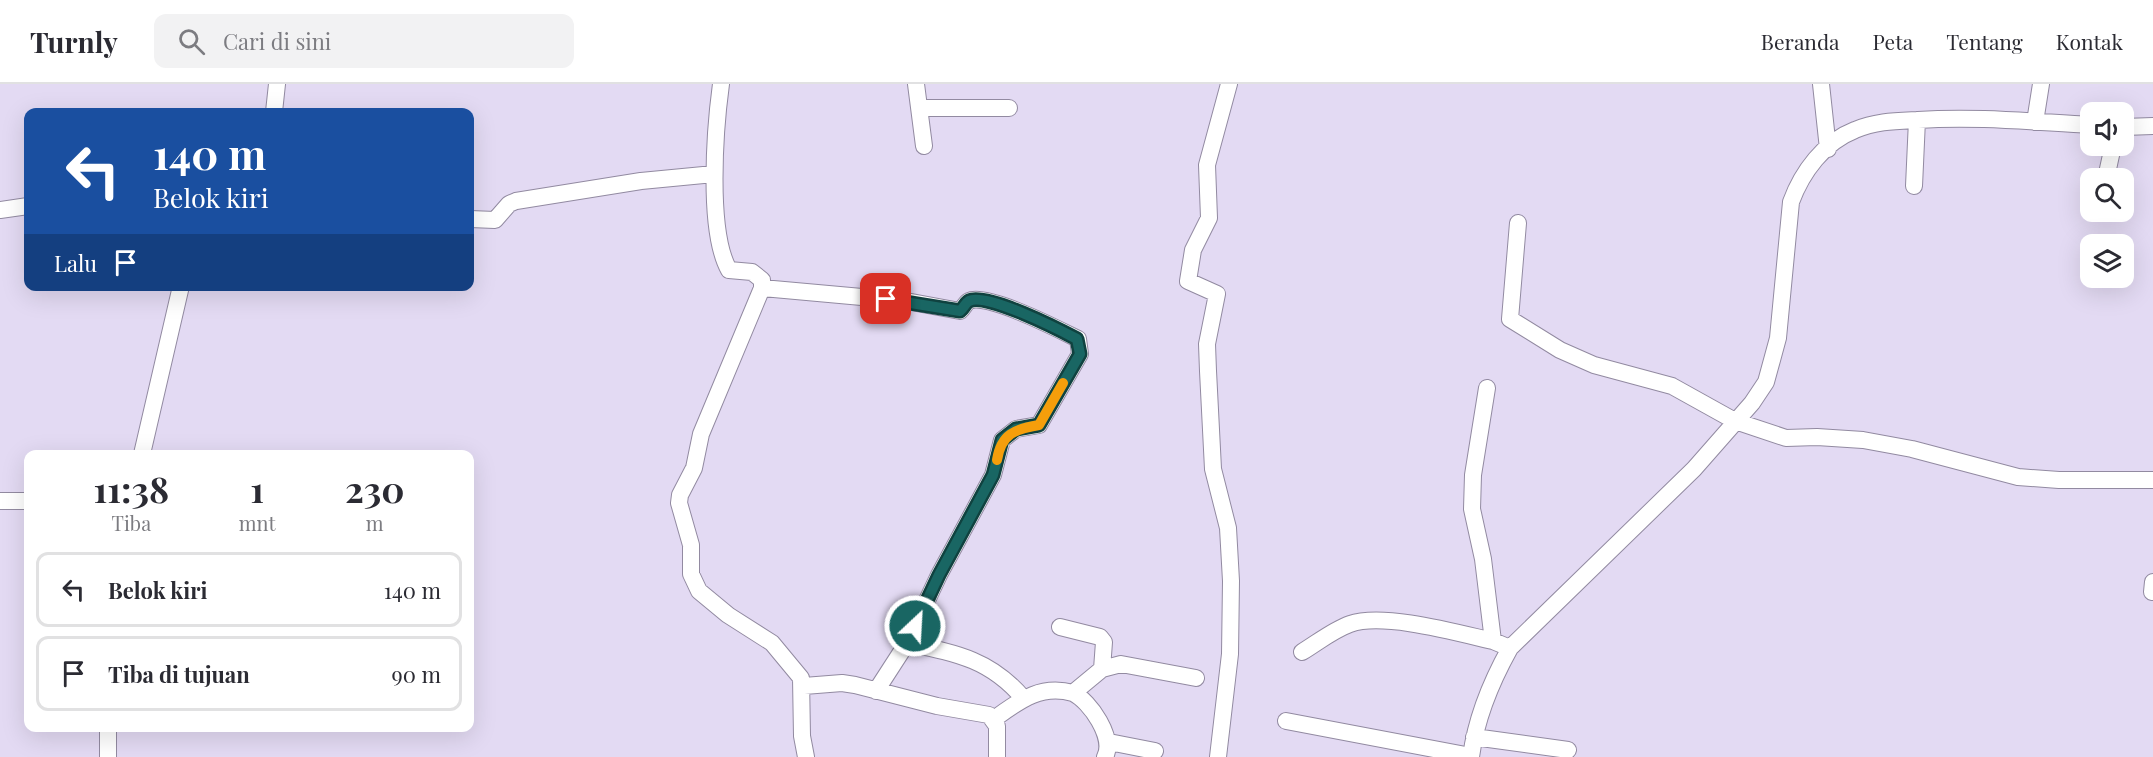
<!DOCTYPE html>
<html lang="id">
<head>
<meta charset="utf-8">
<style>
	:root { --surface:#fff; --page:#f2f2f3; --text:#2b2b33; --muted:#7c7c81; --line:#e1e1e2 }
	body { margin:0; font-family:"Playfair Display",serif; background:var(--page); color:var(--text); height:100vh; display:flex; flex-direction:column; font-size:22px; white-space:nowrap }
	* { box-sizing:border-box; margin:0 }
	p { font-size:20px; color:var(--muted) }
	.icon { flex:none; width:33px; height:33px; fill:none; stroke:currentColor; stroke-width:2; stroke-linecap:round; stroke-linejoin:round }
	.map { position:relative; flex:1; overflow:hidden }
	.drawer { position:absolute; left:24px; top:366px; width:450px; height:282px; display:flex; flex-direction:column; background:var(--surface); border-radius:12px; box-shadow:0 6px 24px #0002 }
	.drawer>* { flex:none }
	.hud { position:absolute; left:24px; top:24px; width:450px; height:183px; border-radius:12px; box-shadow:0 6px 24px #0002; background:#1a4fa0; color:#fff; overflow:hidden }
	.fabs { position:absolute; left:2080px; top:18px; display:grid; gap:12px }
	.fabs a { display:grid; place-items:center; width:54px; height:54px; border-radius:12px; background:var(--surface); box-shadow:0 6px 24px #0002; font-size:30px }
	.pin { position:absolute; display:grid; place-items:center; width:51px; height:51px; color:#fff; margin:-26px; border-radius:12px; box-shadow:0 3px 9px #0006 }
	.me { position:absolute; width:66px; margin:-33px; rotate:25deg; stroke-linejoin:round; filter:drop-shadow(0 0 4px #0008) }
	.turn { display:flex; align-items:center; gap:21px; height:126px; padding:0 30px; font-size:27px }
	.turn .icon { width:78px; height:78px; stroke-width:2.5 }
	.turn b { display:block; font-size:42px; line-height:51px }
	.then { display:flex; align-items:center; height:57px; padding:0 30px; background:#0003; gap:12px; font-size:22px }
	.eta { display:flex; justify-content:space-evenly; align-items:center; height:102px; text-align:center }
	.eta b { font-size:36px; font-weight:700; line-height:42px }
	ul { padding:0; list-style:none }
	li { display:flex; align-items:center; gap:18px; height:75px; margin:0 12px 9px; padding:0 18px; border:3px solid var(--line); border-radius:12px }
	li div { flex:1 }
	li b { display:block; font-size:22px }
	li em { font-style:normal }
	header { display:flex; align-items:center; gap:36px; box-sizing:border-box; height:84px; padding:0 30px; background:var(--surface); border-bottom:2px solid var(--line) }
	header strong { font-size:28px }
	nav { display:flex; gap:33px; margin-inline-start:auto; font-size:21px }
	.search { width:420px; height:54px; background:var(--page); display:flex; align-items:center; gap:15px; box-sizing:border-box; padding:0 21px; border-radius:12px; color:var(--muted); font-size:22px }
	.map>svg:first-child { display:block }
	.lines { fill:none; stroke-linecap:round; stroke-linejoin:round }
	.street-casing { stroke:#928aa1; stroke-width:18 }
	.street { stroke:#fff; stroke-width:16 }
	.route-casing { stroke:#104240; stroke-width:15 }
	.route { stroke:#196663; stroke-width:10 }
	.slow { stroke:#f59e0b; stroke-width:10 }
</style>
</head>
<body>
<header>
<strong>Turnly</strong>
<div class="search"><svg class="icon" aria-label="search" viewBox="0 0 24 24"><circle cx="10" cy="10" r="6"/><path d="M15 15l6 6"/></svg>Cari di sini</div>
<nav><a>Beranda</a><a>Peta</a><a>Tentang</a><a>Kontak</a></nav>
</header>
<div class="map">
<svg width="2153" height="673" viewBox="0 0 2153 673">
	<rect width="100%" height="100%" fill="#e3daf3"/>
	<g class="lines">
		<defs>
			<path id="street" d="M721,0c-6,44 -14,147 8,186l23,2 10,8v8l-61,146 -7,34 -14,27 -1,8 12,42v29l8,17 29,24 44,28 29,35 1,58 4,21
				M916,0l8,62
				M1821,0l7,65
				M919,24h90
				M274,28l3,-28
				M2035,38l6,-38
				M2124,43l29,-1
				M2106,94l7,-32
				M1914,102l3,-66
				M0,126l28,-4
				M470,135l25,1 14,-16 7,-3 125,-20 73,-7
				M1518,139l-8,96 50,31 34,15 78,21 63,35 51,17 31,-1 46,3 49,9 106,28 41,3h94
				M762,204l144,13 54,10c4,-3 5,-8 9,-10 17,-9 91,29 109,38l2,15 -41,71 -23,4 -14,11 -9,35 -54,100 -32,68 -31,48
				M1487,304l-14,87 -1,34 11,50 10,82 17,7
				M142,370l39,-168
				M0,417h28
				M2152,508l1,-10
				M1060,543l40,10 4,5 -2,27
				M907,559c48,10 83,16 116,55
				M1302,568c15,-9 31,-22 48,-28 33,-12 108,9 143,17
				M804,602l38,-3 13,2 82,21 52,9 8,11v31
				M1073,609c17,8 42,45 32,64
				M994,635c25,-18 46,-35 79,-26l29,-24 19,-5 75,14
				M1286,637l185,35
				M1474,653l94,13
				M1109,658l46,9
				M108,673v-29
				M1218,673l12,-103 1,-73 -3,-53 -15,-59 -5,-98 -1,-27 10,-50 -29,-13 5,-31 16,-32 -2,-53 22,-81
				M1471,673c5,-39 20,-75 39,-109l184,-179 58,-66 14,-21 12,-44 13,-136c11,-30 33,-60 64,-72 21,-9 41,-9 63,-10 58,-4 115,2 173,5"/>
		</defs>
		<!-- street casing -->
		<use href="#street" class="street-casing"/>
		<!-- street -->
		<use href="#street" class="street"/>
	</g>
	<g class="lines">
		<defs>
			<path id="route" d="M886,215l74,12c4,-3 5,-8 9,-10 17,-9 91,29 108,38l3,15 -41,71 -23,4 -14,11 -9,35 -54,100 -24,51"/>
		</defs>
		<!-- route casing -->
		<use href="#route" class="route-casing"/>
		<!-- route -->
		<use href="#route" class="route"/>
		<!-- slow -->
		<path class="slow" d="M997,376c4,-26 18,-31 42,-35l24,-42"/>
	</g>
</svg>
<div class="fabs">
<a><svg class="icon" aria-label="sound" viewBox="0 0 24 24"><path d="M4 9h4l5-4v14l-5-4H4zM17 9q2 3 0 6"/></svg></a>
<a><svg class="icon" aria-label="search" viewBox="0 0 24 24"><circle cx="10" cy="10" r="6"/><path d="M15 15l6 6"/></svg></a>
<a><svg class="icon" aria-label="layers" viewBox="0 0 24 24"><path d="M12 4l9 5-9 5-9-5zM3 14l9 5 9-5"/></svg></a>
</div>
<div class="pin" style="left:886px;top:215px;background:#d93025"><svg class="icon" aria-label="arrive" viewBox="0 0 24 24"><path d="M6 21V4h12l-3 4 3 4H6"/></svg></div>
<svg class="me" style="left:915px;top:542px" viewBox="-20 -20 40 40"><circle r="17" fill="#196663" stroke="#fff" stroke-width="3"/><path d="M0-11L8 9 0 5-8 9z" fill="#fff"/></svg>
<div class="hud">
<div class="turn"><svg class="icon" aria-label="left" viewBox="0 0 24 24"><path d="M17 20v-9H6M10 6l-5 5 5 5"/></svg><div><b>140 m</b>Belok kiri</div></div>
<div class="then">Lalu<svg class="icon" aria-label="arrive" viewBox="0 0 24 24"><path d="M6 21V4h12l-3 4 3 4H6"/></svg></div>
</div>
<section class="drawer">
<div class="eta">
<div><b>11:38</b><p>Tiba</p></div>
<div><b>1</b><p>mnt</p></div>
<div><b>230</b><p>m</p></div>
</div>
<ul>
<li><svg class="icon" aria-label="left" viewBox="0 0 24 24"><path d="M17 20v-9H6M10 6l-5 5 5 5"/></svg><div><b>Belok kiri</b></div><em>140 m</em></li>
<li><svg class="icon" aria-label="arrive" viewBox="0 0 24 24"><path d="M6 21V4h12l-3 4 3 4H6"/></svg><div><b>Tiba di tujuan</b></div><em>90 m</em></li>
</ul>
</section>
</div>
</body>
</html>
